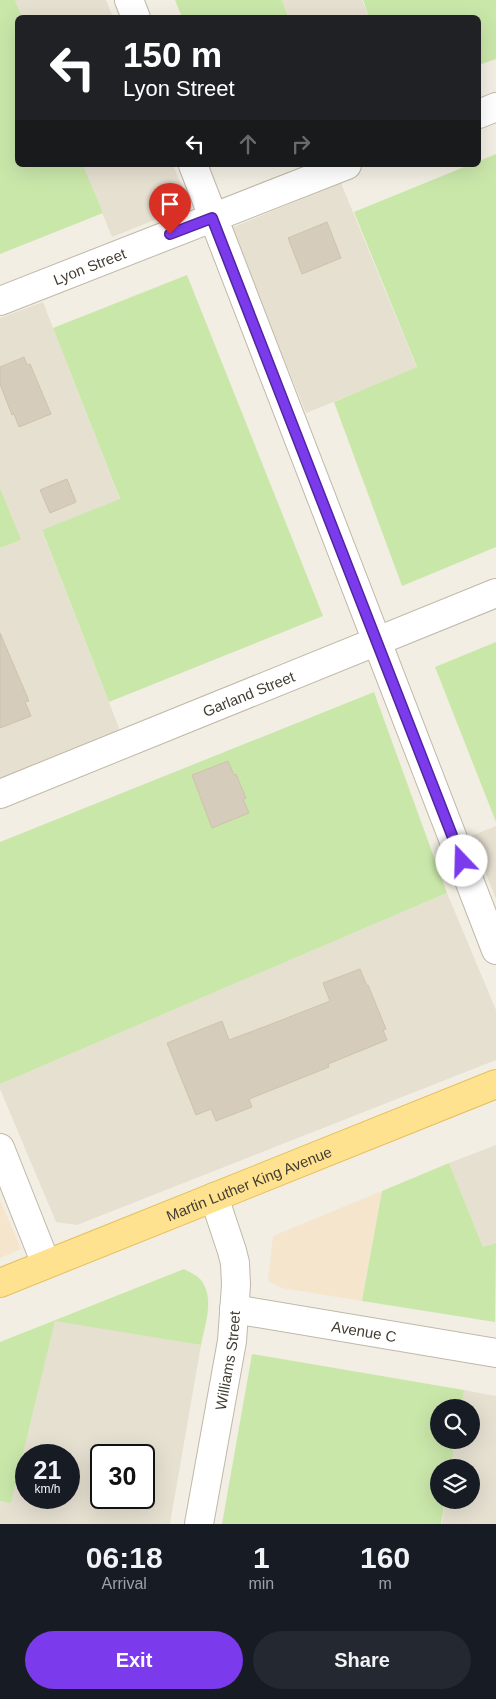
<!DOCTYPE html>
<html lang="en">
<head>
<meta charset="utf-8">
<style>
	:root { --surface:#171b24; --page:#242831; --text:#f1f3f6; --muted:#9ea1a6; --accent:#7c3aed }
	body { margin:0; font-family:Helvetica,sans-serif; background:var(--page); color:var(--text); height:100vh; display:flex; flex-direction:column; font-size:19px; white-space:nowrap }
	* { box-sizing:border-box; margin:0 }
	p { font-size:16px; color:var(--muted) }
	.icon { flex:none; width:28px; height:28px; fill:none; stroke:currentColor; stroke-width:2; stroke-linecap:round; stroke-linejoin:round }
	.map { position:relative; height:1524px; overflow:hidden }
	.sheet { display:flex; flex-direction:column; background:var(--surface); flex:1 }
	.sheet>* { flex:none }
	.hud { position:absolute; left:15px; top:15px; width:466px; height:152px; border-radius:8px; box-shadow:0 5px 20px #0002; background:#202124; color:#fff; overflow:hidden }
	.buttons { position:absolute; left:430px; top:1399px; display:grid; gap:10px }
	.buttons a { display:grid; place-items:center; width:50px; height:50px; border-radius:50%; background:var(--surface); box-shadow:0 5px 20px #0002; font-size:25px }
	.speed { position:absolute; left:15px; top:1444px; display:flex; gap:10px; font-size:25px; font-weight:700; text-align:center }
	.speed>* { display:grid; place-content:center; width:65px; height:65px; border-radius:50%; background:var(--surface); box-shadow:0 5px 20px #0002; line-height:1 }
	.speed small { font-size:12px; font-weight:400 }
	.speed .limit { border:2px solid #111; border-radius:8px; background:#fff; color:#111 }
	.pin { position:absolute; display:grid; place-items:center; width:42px; height:42px; color:#fff; margin:-51px -21px; border-radius:50% 50% 50% 0; rotate:-45deg; box-shadow:0 0 5px #0007 }
	.pin .icon { rotate:45deg }
	.me { position:absolute; width:55px; margin:-28px; rotate:339deg; stroke-linejoin:round; filter:drop-shadow(0 0 4px #0008) }
	.turn { display:flex; align-items:center; gap:18px; height:105px; padding:0 25px; font-size:22px }
	.turn .icon { width:65px; height:65px; stroke-width:2.5 }
	.turn b { display:block; font-size:35px; line-height:42px }
	.lanes { display:flex; align-items:center; height:48px; padding:0 25px; background:#0003; justify-content:center; gap:25px; direction:ltr }
	.lanes .off { opacity:.35 }
	.eta { display:flex; justify-content:space-evenly; align-items:center; height:85px; text-align:center }
	.eta b { font-size:30px; font-weight:600; line-height:35px }
	.cta { display:flex; gap:10px; margin-top:auto; padding:10px 25px }
	.cta a { flex:1; height:58px; border-radius:30px; background:var(--accent); color:#fff; font-size:20px; font-weight:600; line-height:58px; text-align:center }
	.cta a+a { background:var(--page); color:var(--text) }
	.map>svg:first-child { display:block }
	.residential { fill:#e6e0d1; fill-rule:evenodd }
	.commercial { fill:#f5e5cd }
	.green { fill:#cae7aa }
	.building { fill:#d6ccbb; stroke:#cec2ab }
	.lines { fill:none; stroke-linecap:round; stroke-linejoin:round }
	.minor-casing { stroke:#c0b8a8; stroke-width:30 }
	.major-casing { stroke:#e5c05e; stroke-width:30 }
	.minor { stroke:#fff; stroke-width:28 }
	.major { stroke:#ffe28f; stroke-width:28 }
	.route-casing { stroke:#51269a; stroke-width:12 }
	.route { stroke:#7c3aed; stroke-width:9 }
	.labels { text-anchor:middle; dominant-baseline:central; stroke-width:4; stroke-linejoin:round; paint-order:stroke }
	.street-label { font-size:15px; fill:#433d33; stroke:#fff }
</style>
</head>
<body>
<div class="map">
<svg width="496" height="1524" viewBox="0 0 496 1524">
	<rect width="100%" height="100%" fill="#f2eee3"/>
	<!-- residential -->
	<path class="residential" d="M15,0h91l7,17h-91z
		M282,0h80l7,17h-81z
		M83,165h90l17,41 -78,31z
		M341,183l76,185 -111,45 -75,-185z
		M43,302l77,198 -78,31 79,202 -121,47v-232l20,-8 -20,-52v-170z
		M496,826v73l-25,-63z
		M447,893l49,117v50l-419,165 -21,-3 -56,-133v-5z
		M496,1145v98l-13,4 -34,-84z
		M55,1320l146,25 -31,179h-170v-23l11,1zM26,1455h43v43h-43zM101,1455h43v43h-43z
		M464,1390l32,6v128h-54l3,-24h26v-32l-20,-1 4,-27h16v-32l-10,-1z"/>
	<!-- commercial -->
	<path class="commercial" d="M382,1191l-20,110 -80,-13 -14,-7 5,-45z
		M0,1200l21,49 -21,9z"/>
	<!-- green -->
	<path class="green" d="M0,0h15l7,17 -4,1v147h65l20,48 -103,41z
		M175,0h107l6,17h-106z
		M363,0h133v59l-17,6v-47l-110,-1z
		M496,154v393l-94,39 -68,-184 83,-35 -63,-155 115,-47h10v-4z
		M187,275l136,341 -214,86 -67,-172 78,-31 -67,-171z
		M0,488l21,52 -21,8z
		M496,642v180l-61,-155z
		M374,692l73,201 -447,191v-242z
		M449,1163l34,84 13,-4 -1,79 -133,-21 20,-110z
		M184,1269c5,3 13,6 17,11 14,18 4,45 0,65l-146,-24 -44,182 -11,-2v-159z
		M252,1354l212,36 -3,17 -22,1v32h16l-4,27 -12,1v32h6l-4,24h-219z"/>
	<!-- building -->
	<path class="building" d="M327,222l14,36 -39,16 -14,-36z
		M24,357l3,8 3,-1 21,50 -32,13 -5,-13 -2,1 -12,-31v-17z
		M67,479l9,23 -26,11 -10,-23z
		M0,633l29,68 -4,1 6,14 -31,12z
		M228,761l6,14 2,-1 10,24 -3,1 6,14 -37,15 -20,-53z
		M360,969l7,17 1,-1 18,44 -3,1 4,10 -59,24 1,3 -80,32 3,8 -36,14 -5,-12 -15,6 -29,-72 55,-22 7,19 40,-15 61,-24 -7,-18z"/>
	<g class="lines">
		<defs>
			<g id="minor">
				<path d="M129,0l7,18"/>
				<path d="M479,114l17,-7"/>
				<path d="M193,165l303,785"/>
				<path id="s1" d="M0,301l347,-136"/>
				<path id="s2" d="M0,794l496,-201"/>
				<path d="M0,1148l46,116"/>
				<path id="s3" d="M234,1309l262,44"/>
				<path id="s4" d="M199,1524l33,-183 4,-56 -1,-22 -3,-12 -18,-54"/>
			</g>
			<g id="major">
				<path id="s5" d="M0,1283l496,-199"/>
			</g>
		</defs>
		<!-- minor casing -->
		<use href="#minor" class="minor-casing"/>
		<!-- major casing -->
		<use href="#major" class="major-casing"/>
		<!-- minor -->
		<use href="#minor" class="minor"/>
		<!-- major -->
		<use href="#major" class="major"/>
	</g>
	<g class="lines">
		<defs>
			<path id="route" d="M170,234l42,-16 250,643"/>
		</defs>
		<!-- route casing -->
		<use href="#route" class="route-casing"/>
		<!-- route -->
		<use href="#route" class="route"/>
	</g>
	<g class="labels">
		<!-- street labels -->
		<g class="street-label">
			<text stroke="none"><textPath href="#s1" startOffset="96">Lyon Street</textPath></text>
			<text stroke="none"><textPath href="#s2" startOffset="268">Garland Street</textPath></text>
			<text stroke="none"><textPath href="#s5" startOffset="268">Martin Luther King Avenue</textPath></text>
			<text stroke="none"><textPath href="#s3" startOffset="132">Avenue C</textPath></text>
			<text stroke="none"><textPath href="#s4" startOffset="166">Williams Street</textPath></text>
		</g>
	</g>
</svg>
<div class="buttons">
<a><svg class="icon" aria-label="search" viewBox="0 0 24 24"><circle cx="10" cy="10" r="6"/><path d="M15 15l6 6"/></svg></a>
<a><svg class="icon" aria-label="layers" viewBox="0 0 24 24"><path d="M12 4l9 5-9 5-9-5zM3 14l9 5 9-5"/></svg></a>
</div>
<div class="speed"><div>21<small>km/h</small></div><div class="limit">30</div></div>
<div class="pin" style="left:170px;top:234px;background:#d93025"><svg class="icon" aria-label="arrive" viewBox="0 0 24 24"><path d="M6 21V4h12l-3 4 3 4H6"/></svg></div>
<svg class="me" style="left:462px;top:861px" viewBox="-20 -20 40 40"><circle r="19" fill="#fff"/><path d="M0-13L10 11 0 6-10 11z" fill="#7c3aed"/></svg>
<div class="hud">
<div class="turn"><svg class="icon" aria-label="left" viewBox="0 0 24 24"><path d="M17 20v-9H6M10 6l-5 5 5 5"/></svg><div><b>150 m</b>Lyon Street</div></div>
<div class="lanes"><svg class="icon" aria-label="left" viewBox="0 0 24 24"><path d="M17 20v-9H6M10 6l-5 5 5 5"/></svg><svg class="icon off" aria-label="ahead" viewBox="0 0 24 24"><path d="M12 20V5M6 11l6-6 6 6"/></svg><svg class="icon off" aria-label="right" viewBox="0 0 24 24"><path d="M7 20v-9h11M14 6l5 5-5 5"/></svg></div>
</div>
</div>
<section class="sheet">
<div class="eta">
<div><b>06:18</b><p>Arrival</p></div>
<div><b>1</b><p>min</p></div>
<div><b>160</b><p>m</p></div>
</div>
<div class="cta"><a>Exit</a><a>Share</a></div>
</section>
</body>
</html>
